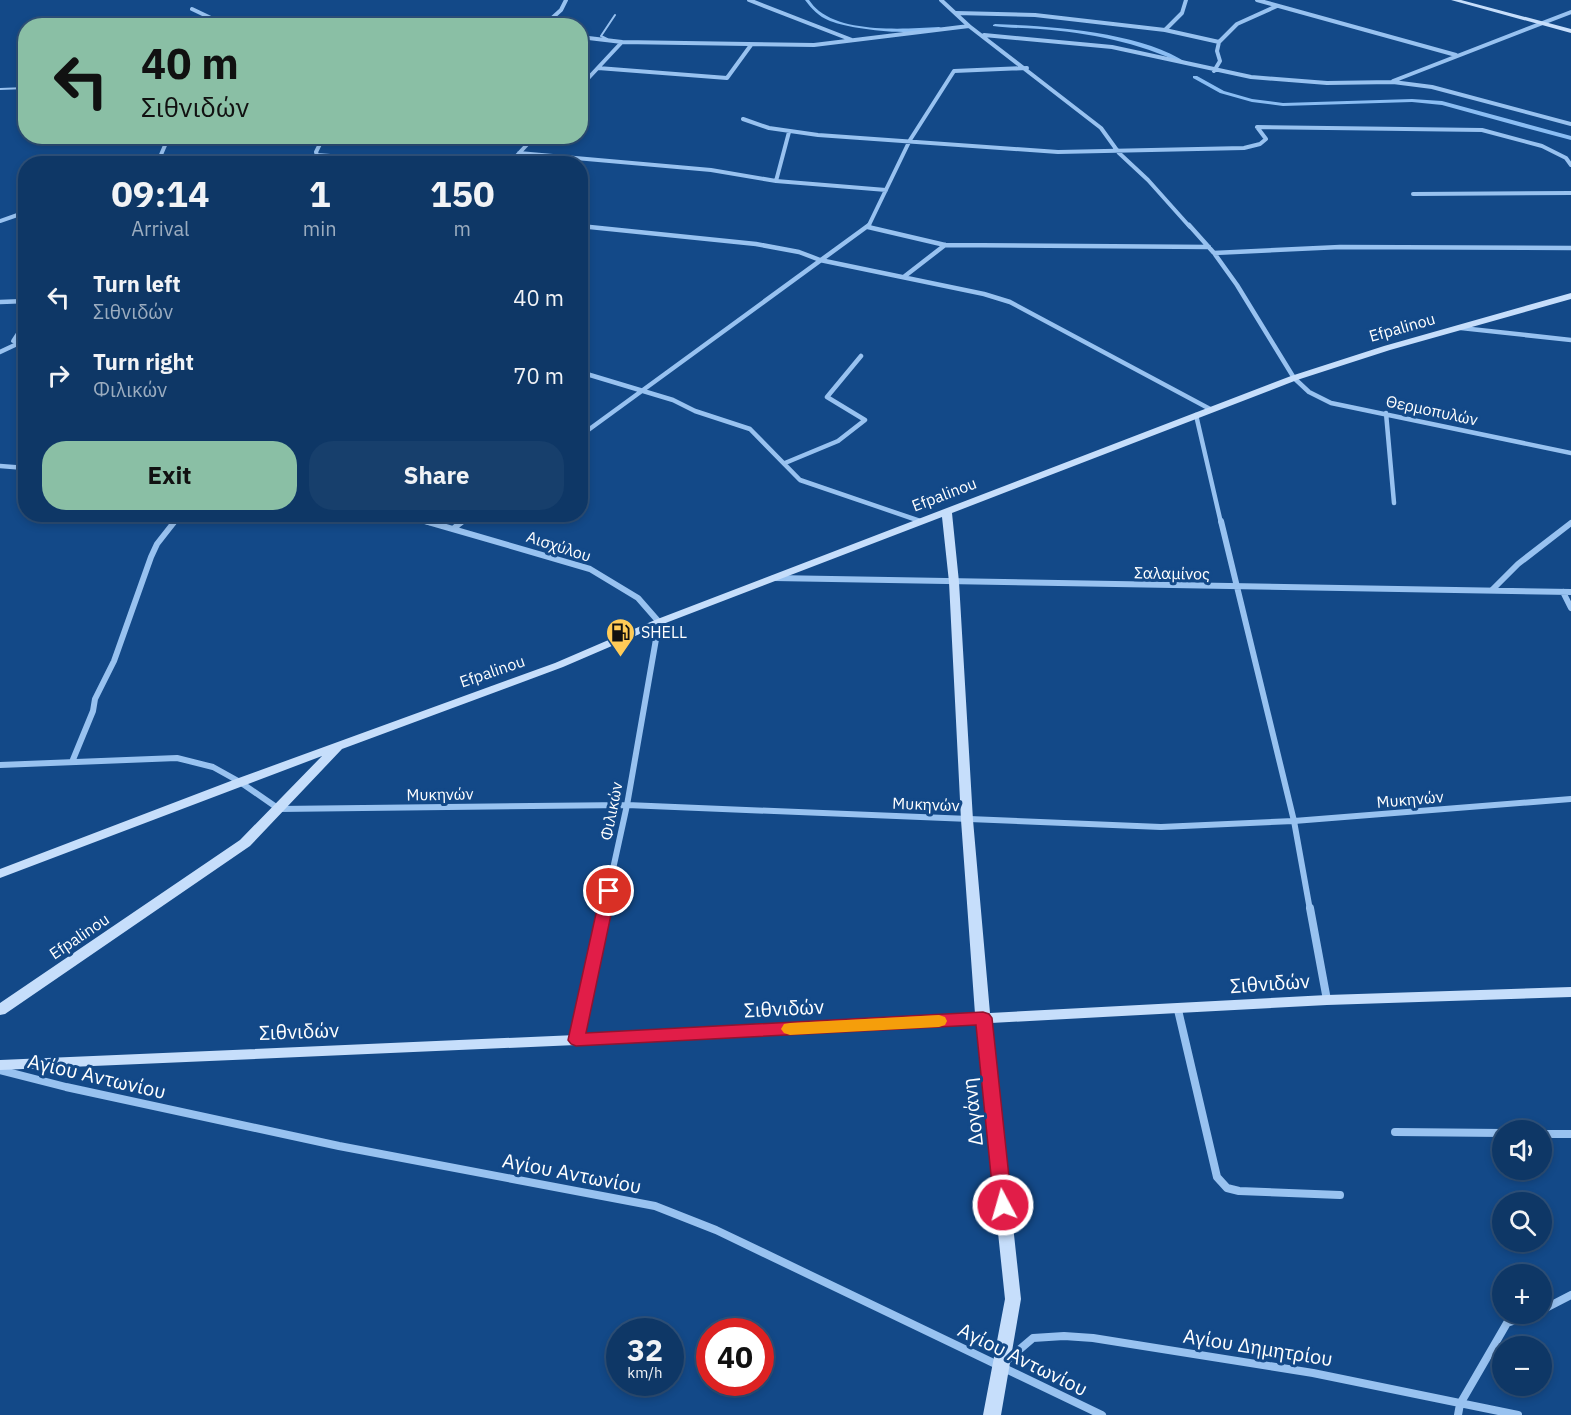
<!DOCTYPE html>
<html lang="en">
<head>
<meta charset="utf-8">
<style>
	:root { --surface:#0e3766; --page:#173f6c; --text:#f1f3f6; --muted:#9bacbf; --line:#2e517a; --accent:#8abfa5 }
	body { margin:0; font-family:"IBM Plex Sans",sans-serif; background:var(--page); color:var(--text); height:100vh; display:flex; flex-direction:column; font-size:22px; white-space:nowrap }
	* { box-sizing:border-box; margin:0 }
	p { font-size:20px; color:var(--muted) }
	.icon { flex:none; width:33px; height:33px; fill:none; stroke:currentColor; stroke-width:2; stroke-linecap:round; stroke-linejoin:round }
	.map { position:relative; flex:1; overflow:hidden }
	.details { position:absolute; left:18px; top:156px; width:570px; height:366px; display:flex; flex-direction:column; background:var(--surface); border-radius:24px; box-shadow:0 3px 9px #0003,0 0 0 2px var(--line) }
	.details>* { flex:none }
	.guide { position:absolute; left:18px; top:18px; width:570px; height:126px; border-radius:24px; box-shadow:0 3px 9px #0003,0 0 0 2px var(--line); background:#8abfa5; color:#111; overflow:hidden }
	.buttons { position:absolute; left:1492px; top:1120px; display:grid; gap:12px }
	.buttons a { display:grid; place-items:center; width:60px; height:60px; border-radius:50%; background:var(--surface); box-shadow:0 3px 9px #0003,0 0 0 2px var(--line); font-size:30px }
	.speed { position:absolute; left:606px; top:1318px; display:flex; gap:12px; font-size:30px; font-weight:700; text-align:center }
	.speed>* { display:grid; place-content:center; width:78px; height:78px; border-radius:50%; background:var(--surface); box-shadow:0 3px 9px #0003,0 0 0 2px var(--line); line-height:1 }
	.speed small { font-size:15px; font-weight:400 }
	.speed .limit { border:9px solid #d22; background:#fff; color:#111 }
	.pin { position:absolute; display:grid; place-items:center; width:51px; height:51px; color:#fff; margin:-26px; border:3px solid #fff; border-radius:50%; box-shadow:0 2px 6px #0007 }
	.me { position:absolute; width:66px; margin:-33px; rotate:354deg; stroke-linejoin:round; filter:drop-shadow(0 0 4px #0008) }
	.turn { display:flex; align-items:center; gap:21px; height:126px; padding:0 24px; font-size:27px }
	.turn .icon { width:78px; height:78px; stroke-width:2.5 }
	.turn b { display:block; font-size:42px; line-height:51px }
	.eta { display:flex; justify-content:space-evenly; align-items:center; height:102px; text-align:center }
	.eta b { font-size:36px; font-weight:800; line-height:42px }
	.primary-button { display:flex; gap:12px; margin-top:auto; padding:12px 24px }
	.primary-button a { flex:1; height:69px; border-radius:24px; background:var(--accent); color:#111; font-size:24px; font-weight:800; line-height:69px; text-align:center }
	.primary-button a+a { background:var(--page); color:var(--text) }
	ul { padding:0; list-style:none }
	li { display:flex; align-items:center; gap:18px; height:78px; padding:0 24px }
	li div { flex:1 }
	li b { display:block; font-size:22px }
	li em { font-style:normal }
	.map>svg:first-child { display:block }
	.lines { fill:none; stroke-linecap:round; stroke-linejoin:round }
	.stream { fill:#8abdf3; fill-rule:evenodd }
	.lane-far1 { stroke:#98c2f0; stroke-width:2 }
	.lane { stroke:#98c2f0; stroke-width:4 }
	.street-far3 { stroke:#98c2f0; stroke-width:4 }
	.street-far2 { stroke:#98c2f0; stroke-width:4.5 }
	.street-far1 { stroke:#98c2f0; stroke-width:6 }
	.street { stroke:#98c2f0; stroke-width:8 }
	.secondary { fill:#c6defb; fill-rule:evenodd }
	.route { fill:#e11d48; stroke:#92132f; stroke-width:1.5 }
	.slow { fill:#f59e0b }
	.labels { text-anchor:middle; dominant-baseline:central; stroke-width:6; stroke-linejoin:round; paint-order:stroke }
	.street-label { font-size:16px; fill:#fff; stroke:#134988 }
	.poi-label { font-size:16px; fill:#fff; stroke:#134988; text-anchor:start }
	.near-street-label { font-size:20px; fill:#fff; stroke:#134988 }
</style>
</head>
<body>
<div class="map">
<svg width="1571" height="1415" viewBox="0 0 1571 1415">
	<rect width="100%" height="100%" fill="#134988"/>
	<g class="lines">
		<!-- stream -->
		<path class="stream" d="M805,0h4c3,4 6,8 10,11 28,22 86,18 120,16l2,1c-22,9 -88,2 -111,-7 -12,-5 -18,-12 -25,-21z
			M995,24c55,2 147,8 192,39l-4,1c-45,-22 -94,-31 -143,-35 -16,-1 -31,-1 -47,-3v-1z
			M1193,76h4l27,15 28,8 31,4 129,-4 30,2 129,35v4l-49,-13 -80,-22 -30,-3 -129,4 -31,-4 -32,-9 -27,-15z"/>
		<!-- lane-far1 -->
		<path class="lane-far1" d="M607,39l-6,-3 14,-21
			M0,89l26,-1"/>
		<!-- lane -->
		<path class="lane" d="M26,321l-13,20 13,5"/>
		<!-- street-far3 -->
		<path class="street-far3" d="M749,0l103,40
			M941,0l28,26 132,102 18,25 29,27 42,47
			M1186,0l-4,13 -17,17 54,12 -2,9 3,10 -6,10
			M1257,0l199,55
			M192,9l21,10 5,7
			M956,13l79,2 130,15
			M554,26l-3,-7 10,-9 5,-10
			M984,35l128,12 139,30 76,6 66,-1 39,5 139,37
			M580,37l42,5 -42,45
			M622,42l192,3 155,-19
			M1219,42l18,-18 40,-18
			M598,68l129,10 24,-33
			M1393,81l178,-69
			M743,119l26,9 49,7 240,17 186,-4 16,-4 6,-5 -9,-12
			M1257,127l225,3 60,16 24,12 5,7
			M324,136l-8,16 1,3 120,9
			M519,153l192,17 65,11 110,9
			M157,164l12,-28
			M509,164l26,-28
			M776,181l13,-49
			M1413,194l158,-1
			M0,221l26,-9
			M580,226l9,1
			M868,227l42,-87 44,-69 73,-3"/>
		<!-- street-far2 -->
		<path class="street-far2" d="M1189,225l25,28 23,32 57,93 15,14 22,11 240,50
			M580,226l176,18 43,8 21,8 164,34 26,8 200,107
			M868,227l77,18 264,2
			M1214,253l126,-6 231,1
			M905,276l40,-31
			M0,302l26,-1
			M1461,328l110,12
			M0,352l17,-8
			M580,372l93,28 22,11 55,18 50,51 120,41
			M1386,413l8,90
			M1196,415l25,108
			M580,436l289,-211
			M785,463l53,-22 27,-21 -38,-23 34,-41
			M0,466l26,2
			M400,514l30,9
			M174,523l7,-9
			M461,523l12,-9"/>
		<!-- street-far1 -->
		<path class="street-far1" d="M425,521l165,48 48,29 21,24 -32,183 -23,105
			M1221,521l73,300 16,89
			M454,528l9,-7
			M774,578l797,14
			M1492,590l26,-26 53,-41
			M1563,592l8,16
			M72,762l21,-51 2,-12 19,-38 37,-104 6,-13 18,-23
			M0,765l177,-7 36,9 27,15 39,27 348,-4 534,22 133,-6 277,-22"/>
		<!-- street -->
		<path class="street" d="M1310,908l17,92
			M1178,1010l39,167 10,11 12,3 101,4
			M576,1040l29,-132
			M0,1070l66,17 273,59 316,60 61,24 386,185
			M1395,1132l108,1
			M1542,1134h29
			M1542,1310l29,-15
			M1006,1361l27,-23 31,-2 29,2 220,35 205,42
			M1458,1415l2,-11 47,-81 25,-9"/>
		<!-- secondary -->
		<path class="secondary" d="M1451,0h10l110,29v4z
			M1571,293v6l-181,51 -93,30 -345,133 7,69 14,238 17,193 337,-18 244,-8v10l-244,8 -336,18 30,276 -20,116h-18l22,-116 -29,-275 -400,21 -576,25v-10l576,-25 399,-21 -14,-194 -12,-238 -7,-65 -279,107 -100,43 -221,82 -92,97 -245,168 -5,1v-12l240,-163 82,-84 -322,122v-9l236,-90 319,-116 100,-43 636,-244 93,-30z"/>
	</g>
	<!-- route -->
	<path class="route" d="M609,886l7,5 -30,142 397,-21 6,2 3,4 20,187 -2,5 -7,3 -6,-3 -3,-5 -18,-180 -400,21 -5,-2 -3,-4 33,-149z"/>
	<!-- slow -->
	<path class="slow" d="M939,1015l6,2 2,4 -2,4 -6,2 -149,8 -6,-2 -3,-4 3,-5 6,-1z"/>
	<!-- icons -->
	<defs>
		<symbol id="fuel-pin" viewBox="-11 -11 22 30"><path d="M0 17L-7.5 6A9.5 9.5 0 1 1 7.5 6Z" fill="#ffcb57" stroke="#134988"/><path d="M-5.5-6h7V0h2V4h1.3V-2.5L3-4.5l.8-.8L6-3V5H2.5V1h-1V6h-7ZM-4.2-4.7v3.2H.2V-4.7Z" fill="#111"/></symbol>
	</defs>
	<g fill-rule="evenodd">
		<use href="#fuel-pin" x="604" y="616" width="33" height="45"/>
	</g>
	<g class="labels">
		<!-- street labels -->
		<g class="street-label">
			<text transform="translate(1402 327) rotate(-16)">Efpalinou</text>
			<text transform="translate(1432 410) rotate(12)">Θερμοπυλών</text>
			<text transform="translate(944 494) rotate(-21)">Efpalinou</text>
			<text transform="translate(559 546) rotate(18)">Αισχύλου</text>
			<text transform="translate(1172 573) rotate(1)">Σαλαμίνος</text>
			<text transform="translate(492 671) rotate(-19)">Efpalinou</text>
			<text transform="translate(440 794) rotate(-1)">Μυκηνών</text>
			<text transform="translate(1410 799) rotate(-5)">Μυκηνών</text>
			<text transform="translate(926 804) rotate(2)">Μυκηνών</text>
			<text transform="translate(611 811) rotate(-79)">Φιλικών</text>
			<text transform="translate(79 936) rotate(-34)">Efpalinou</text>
		</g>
		<!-- poi labels -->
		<g class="poi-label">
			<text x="641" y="632">SHELL</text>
		</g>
		<!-- near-street labels -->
		<g class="near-street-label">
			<text transform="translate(1270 983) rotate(-4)">Σιθνιδών</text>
			<text transform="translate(784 1008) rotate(-3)">Σιθνιδών</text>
			<text transform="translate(299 1031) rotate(-2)">Σιθνιδών</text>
			<text transform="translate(97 1076) rotate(13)">Αγίου Αντωνίου</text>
			<text transform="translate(972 1112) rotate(-96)">Δογάνη</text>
			<text transform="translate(572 1173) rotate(11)">Αγίου Αντωνίου</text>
			<text transform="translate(1258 1347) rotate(9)">Αγίου Δημητρίου</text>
			<text transform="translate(1023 1359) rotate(26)">Αγίου Αντωνίου</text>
		</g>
	</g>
</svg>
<div class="buttons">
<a><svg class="icon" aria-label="sound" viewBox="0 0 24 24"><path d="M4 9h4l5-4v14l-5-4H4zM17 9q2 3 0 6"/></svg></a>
<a><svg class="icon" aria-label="search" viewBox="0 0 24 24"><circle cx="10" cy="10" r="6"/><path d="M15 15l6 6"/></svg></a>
<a>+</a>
<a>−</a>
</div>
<div class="speed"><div>32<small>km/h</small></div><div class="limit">40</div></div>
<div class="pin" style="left:609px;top:891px;background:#d93025"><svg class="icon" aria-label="arrive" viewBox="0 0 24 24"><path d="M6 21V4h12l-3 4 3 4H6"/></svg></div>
<svg class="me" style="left:1003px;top:1205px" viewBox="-20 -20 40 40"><circle r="17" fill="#e11d48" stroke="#fff" stroke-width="3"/><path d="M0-11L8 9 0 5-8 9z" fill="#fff"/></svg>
<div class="guide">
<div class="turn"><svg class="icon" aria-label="left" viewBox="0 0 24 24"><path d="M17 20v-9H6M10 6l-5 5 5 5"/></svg><div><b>40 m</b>Σιθνιδών</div></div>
</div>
<section class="details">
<div class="eta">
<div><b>09:14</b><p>Arrival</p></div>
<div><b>1</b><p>min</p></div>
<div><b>150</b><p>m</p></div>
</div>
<ul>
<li><svg class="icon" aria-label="left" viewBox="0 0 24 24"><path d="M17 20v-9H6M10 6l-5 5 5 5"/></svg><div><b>Turn left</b><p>Σιθνιδών</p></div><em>40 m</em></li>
<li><svg class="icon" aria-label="right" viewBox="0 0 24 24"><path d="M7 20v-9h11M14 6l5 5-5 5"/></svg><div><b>Turn right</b><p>Φιλικών</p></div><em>70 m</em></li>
</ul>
<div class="primary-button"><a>Exit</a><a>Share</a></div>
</section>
</div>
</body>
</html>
